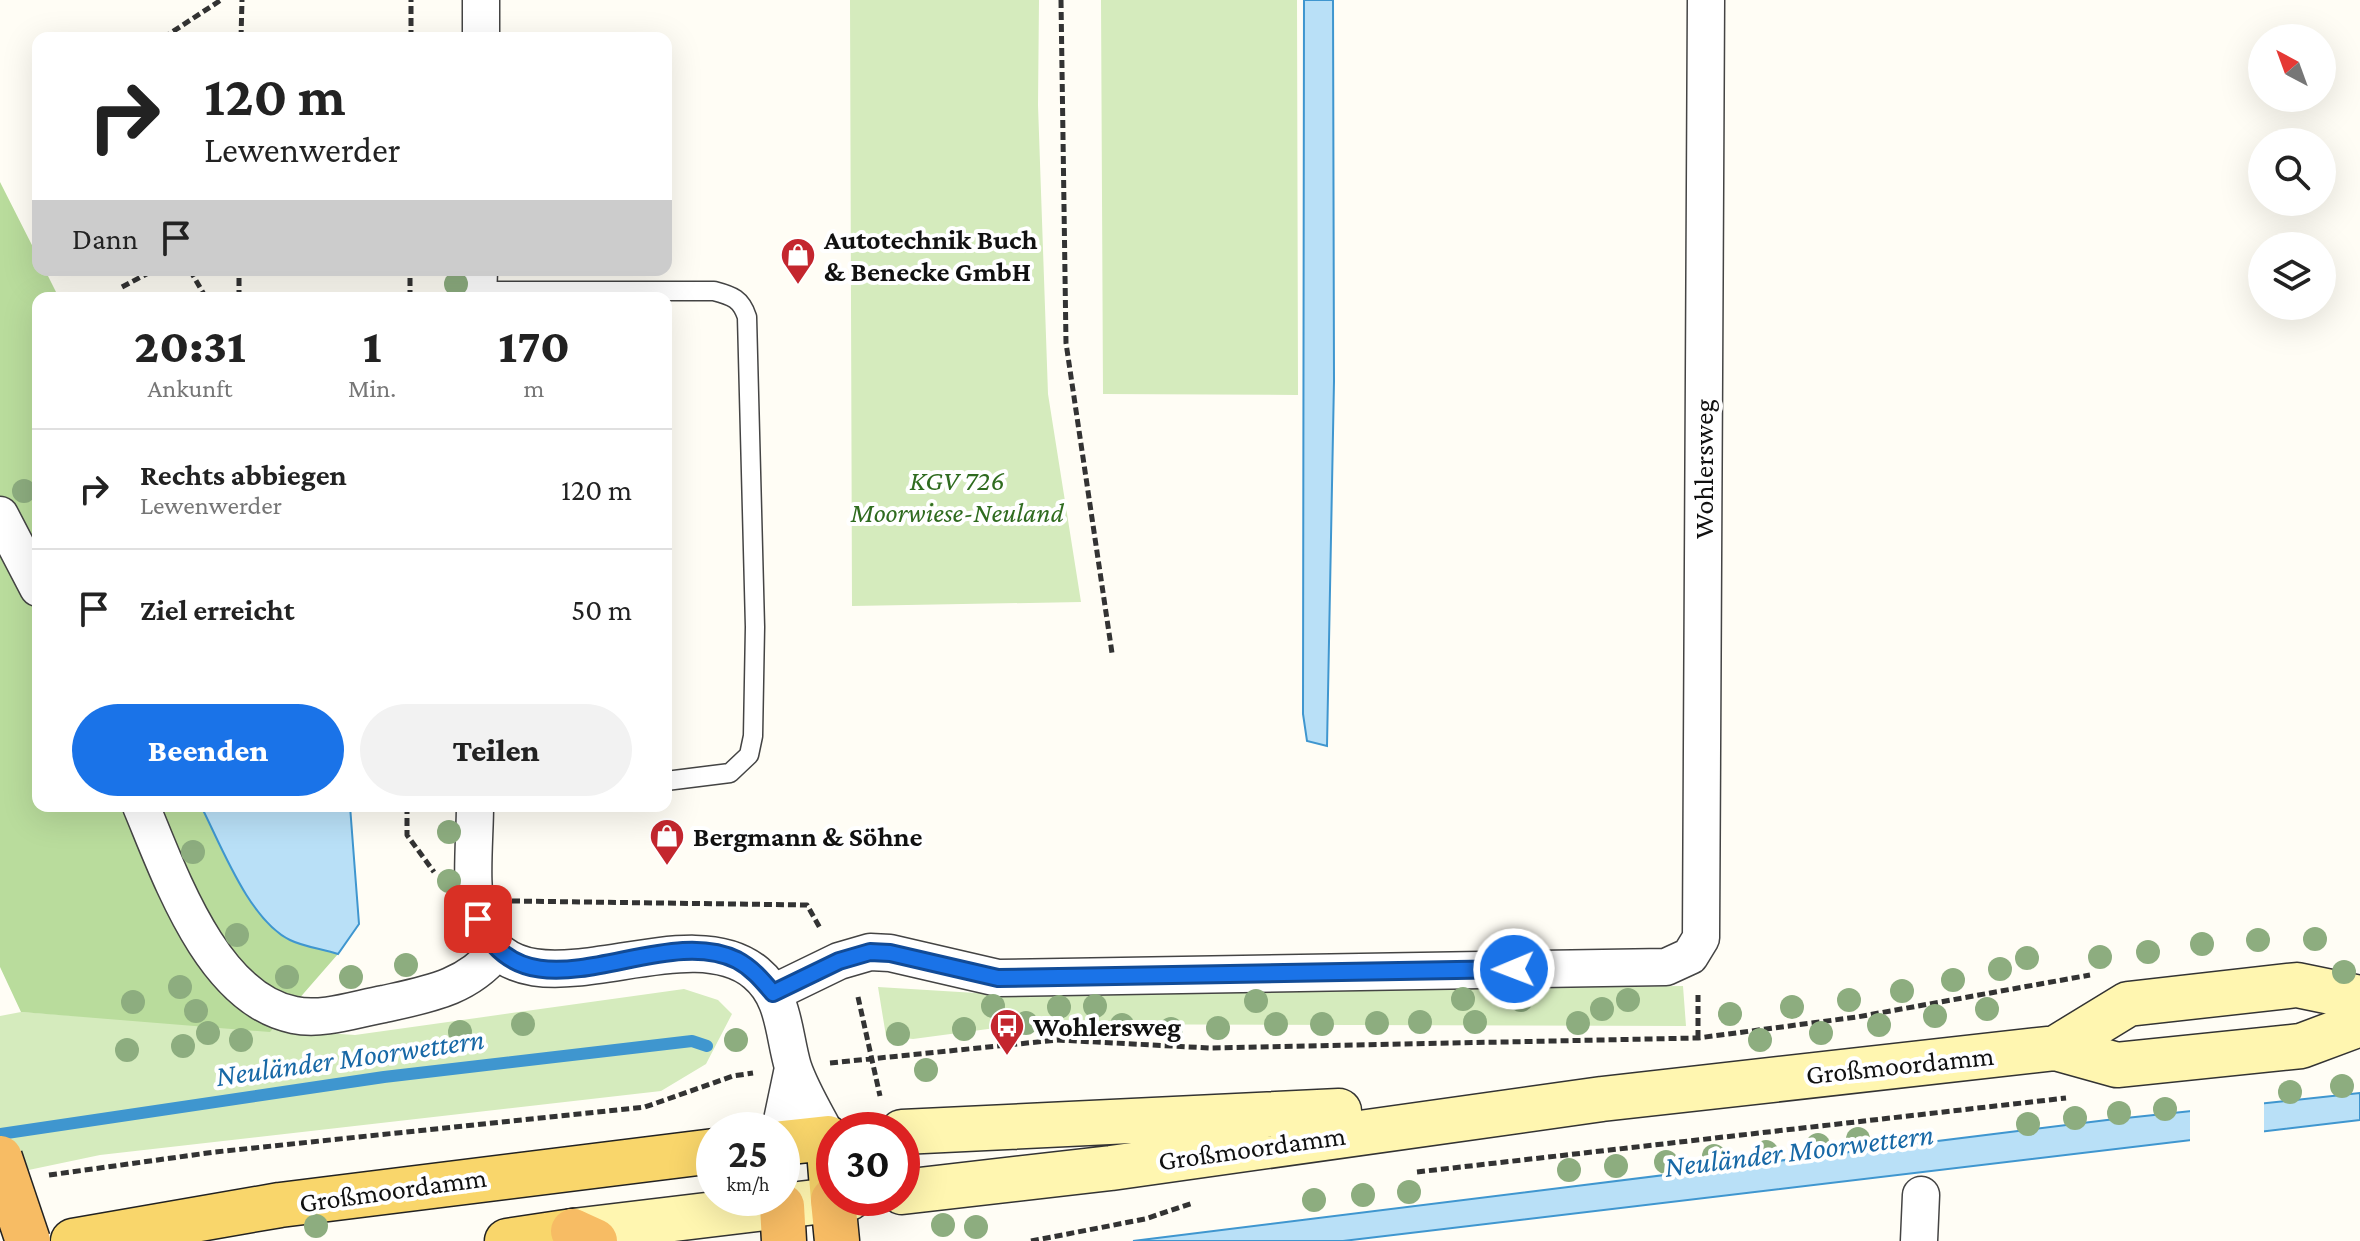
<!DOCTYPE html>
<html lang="de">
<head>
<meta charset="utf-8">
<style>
	:root { --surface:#fff; --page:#f2f2f2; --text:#222; --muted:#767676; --line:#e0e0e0; --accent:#1a73e8 }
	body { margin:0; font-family:"Crimson Pro",serif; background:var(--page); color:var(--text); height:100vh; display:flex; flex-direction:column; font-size:30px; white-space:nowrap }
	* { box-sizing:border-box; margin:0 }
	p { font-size:26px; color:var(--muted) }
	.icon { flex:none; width:44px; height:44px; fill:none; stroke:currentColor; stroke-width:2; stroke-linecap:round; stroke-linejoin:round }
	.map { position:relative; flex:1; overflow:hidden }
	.details { position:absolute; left:32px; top:292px; width:640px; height:520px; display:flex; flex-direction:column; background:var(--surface); border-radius:16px; box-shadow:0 8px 32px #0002 }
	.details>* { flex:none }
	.banner { position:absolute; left:32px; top:32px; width:640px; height:244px; border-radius:16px; box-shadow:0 8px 32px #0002; background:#fff; color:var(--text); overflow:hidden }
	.needle { width:52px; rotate:319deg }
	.tools { position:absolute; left:2248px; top:24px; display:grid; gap:16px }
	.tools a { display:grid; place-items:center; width:88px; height:88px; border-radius:50%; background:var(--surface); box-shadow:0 8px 32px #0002; font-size:40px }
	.speed { position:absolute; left:696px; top:1112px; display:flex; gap:16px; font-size:40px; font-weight:700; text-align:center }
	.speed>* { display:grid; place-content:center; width:104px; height:104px; border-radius:50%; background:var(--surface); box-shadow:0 8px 32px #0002; line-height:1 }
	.speed small { font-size:20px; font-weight:400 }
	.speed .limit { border:12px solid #d22; background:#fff; color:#111 }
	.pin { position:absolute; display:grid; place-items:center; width:68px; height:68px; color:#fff; margin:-34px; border-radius:16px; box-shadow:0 4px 12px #0006 }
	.me { position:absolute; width:88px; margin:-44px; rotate:269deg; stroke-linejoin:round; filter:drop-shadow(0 0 6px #0008) }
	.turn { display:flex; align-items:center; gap:28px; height:168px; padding:0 40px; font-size:36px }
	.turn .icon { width:104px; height:104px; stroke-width:2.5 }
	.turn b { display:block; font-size:56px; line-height:68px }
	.then { display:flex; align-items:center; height:76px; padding:0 40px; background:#0003; gap:16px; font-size:30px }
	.eta { display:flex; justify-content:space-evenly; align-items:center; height:136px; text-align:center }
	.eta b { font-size:48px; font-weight:800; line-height:56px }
	.cta { display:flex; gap:16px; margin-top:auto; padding:16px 40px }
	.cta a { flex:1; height:92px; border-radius:48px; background:var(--accent); color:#fff; font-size:32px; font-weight:800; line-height:92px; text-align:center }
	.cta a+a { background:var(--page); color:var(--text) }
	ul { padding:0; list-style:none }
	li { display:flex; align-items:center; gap:24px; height:120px; padding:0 40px; border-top:2px solid var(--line) }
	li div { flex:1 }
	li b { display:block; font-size:30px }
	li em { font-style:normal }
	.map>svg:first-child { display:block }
	.green { fill:#d5ebbd }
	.forest { fill:#b9dc9c }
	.water { fill:#b9e0f7; stroke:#3f96cf; stroke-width:2 }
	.pier { fill:#fffdf5 }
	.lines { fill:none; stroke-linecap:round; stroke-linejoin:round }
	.stream { stroke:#3f96cf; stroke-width:12 }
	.service-casing { stroke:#444; stroke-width:21 }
	.minor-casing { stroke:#444; stroke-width:39 }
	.secondary-casing { stroke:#333; stroke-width:47 }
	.primary-casing { stroke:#222; stroke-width:47 }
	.trunk-casing { stroke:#222; stroke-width:47 }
	.path { stroke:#333; stroke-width:5; stroke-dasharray:8 4; stroke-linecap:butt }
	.service { stroke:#fff; stroke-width:18 }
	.minor { stroke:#fff; stroke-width:36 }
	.secondary { stroke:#fff6b0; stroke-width:44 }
	.primary { stroke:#f9d66b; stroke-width:44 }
	.trunk { stroke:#f7bc64; stroke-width:44 }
	.trunk-bridge-casing { stroke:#222; stroke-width:47; stroke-linecap:butt }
	.trunk-bridge { stroke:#f7bc64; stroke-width:44 }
	.tree { fill:#8dad7f }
	.route-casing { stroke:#114b97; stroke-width:20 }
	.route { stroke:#1a73e8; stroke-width:14 }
	.labels { text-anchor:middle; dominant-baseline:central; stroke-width:8; stroke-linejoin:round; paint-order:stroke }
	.poi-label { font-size:28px; font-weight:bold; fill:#111; stroke:#fff; text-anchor:start }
	.street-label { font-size:28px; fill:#111; stroke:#fff }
	.park-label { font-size:28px; font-style:italic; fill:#2f6b1f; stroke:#fff }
	.water-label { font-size:30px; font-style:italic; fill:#1768a6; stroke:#fff }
</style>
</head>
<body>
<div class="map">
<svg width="2360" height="1241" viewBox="0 0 2360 1241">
	<rect width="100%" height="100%" fill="#fffdf5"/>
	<!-- green -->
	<path class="green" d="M850,0h189l-1,105 10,289 33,208 -229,4z
		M1101,0h196l1,395 -195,-1z
		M1683,986l3,40 -660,-2 -113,15 -27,-3 -8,-49 98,6z
		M684,989l34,11 14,14 -26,50 -45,27 -561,64 -100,21v-160l21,-4 334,23z"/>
	<!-- forest -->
	<path class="forest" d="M0,182l38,75v13h7l14,28h-21v508h163l45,87 44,47 48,14 -68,78 -249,-20 -21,-45z"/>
	<!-- water -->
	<path class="water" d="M1304,0h29l1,381 -7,365 -20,-5 -4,-27z
		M201,806h149l9,118 -21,30c-15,-5 -34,-7 -48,-14 -41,-20 -69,-95 -89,-134z
		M2360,1093v27l-1017,121h-210l974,-121z"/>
	<!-- pier -->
	<path class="pier" d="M2264,1099v37l-74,8v-37z"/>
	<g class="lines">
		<!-- stream -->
		<path class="stream" d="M0,1134l384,-57 308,-36 15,5"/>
		<defs>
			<path id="service" d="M479,291h235c19,5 27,8 33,26l8,310 -2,109 -4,19 -19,18 -64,8"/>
			<path id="minor" d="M481,38v-38
				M478,298l1,-28
				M0,515l38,73
				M141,806c29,69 71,193 153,209 29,6 62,-6 90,-11 45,-10 83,-16 113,-53
				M475,806c0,33 -6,85 4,115 37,108 203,-10 277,52 29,24 27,60 37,94 8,24 23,48 35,71
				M773,993l66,-32 31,-9 20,1 108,25 668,-11 24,-11 11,-18 5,-938
				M780,1130l13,-62
				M1919,1241l2,-46"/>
			<path id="secondary" d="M2056,1048l72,-44 169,-19 63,13
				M902,1132l437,-21
				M902,1192l209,-24 491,-69 454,-51 61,17 184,-19 59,-22
				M573,1231l276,-33"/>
			<path id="primary" d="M782,1143l46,-5 5,62
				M73,1241l207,-36 434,-54
				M507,1241l66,-10"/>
			<path id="trunk" d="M833,1200l4,41
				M782,1206l2,35
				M573,1231l22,10"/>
		</defs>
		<!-- service casing -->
		<use href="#service" class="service-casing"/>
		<!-- minor casing -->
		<use href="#minor" class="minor-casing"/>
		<!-- secondary casing -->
		<use href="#secondary" class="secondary-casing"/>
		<!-- primary casing -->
		<use href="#primary" class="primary-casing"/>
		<!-- trunk casing -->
		<use href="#trunk" class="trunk-casing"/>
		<!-- path -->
		<path class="path" d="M1061,0l5,343 46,310
			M163,38l58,-38
			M241,38l1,-38
			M411,38v-38
			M190,270l16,28
			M122,287l32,-17
			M239,298v-28
			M410,298v-28
			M407,806v29l27,37
			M512,901l295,4 13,23
			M858,997l22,99
			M1698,1038v-43
			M830,1063l227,-23 153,8 488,-10 159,-21 233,-42
			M1417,1172l649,-74
			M49,1175l166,-23 430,-45 88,-31 20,-3
			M1031,1241l114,-22 48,-16"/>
		<!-- service -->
		<use href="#service" class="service"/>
		<!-- minor -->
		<use href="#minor" class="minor"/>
		<!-- secondary -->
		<use href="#secondary" class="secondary"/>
		<!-- primary -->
		<use href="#primary" class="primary"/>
		<!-- trunk -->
		<use href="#trunk" class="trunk"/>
		<defs>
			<path id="trunk-bridge" d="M0,1158l28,83"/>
		</defs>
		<!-- trunk-bridge casing -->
		<use href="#trunk-bridge" class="trunk-bridge-casing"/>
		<!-- trunk-bridge -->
		<use href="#trunk-bridge" class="trunk-bridge"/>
	</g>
	<!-- trees -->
	<g class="tree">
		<circle cx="456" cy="284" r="12"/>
		<circle cx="24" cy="491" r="12"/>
		<circle cx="449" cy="832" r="12"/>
		<circle cx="193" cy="852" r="12"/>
		<circle cx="449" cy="881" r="12"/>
		<circle cx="237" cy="935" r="12"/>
		<circle cx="2315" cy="939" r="12"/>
		<circle cx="2258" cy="940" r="12"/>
		<circle cx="2202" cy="944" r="12"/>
		<circle cx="2148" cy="952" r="12"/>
		<circle cx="2100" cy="957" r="12"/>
		<circle cx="2027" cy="958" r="12"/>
		<circle cx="406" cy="965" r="12"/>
		<circle cx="2000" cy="969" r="12"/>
		<circle cx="2344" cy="972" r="12"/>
		<circle cx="287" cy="977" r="12"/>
		<circle cx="351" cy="977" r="12"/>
		<circle cx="1953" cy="980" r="12"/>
		<circle cx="180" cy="987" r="12"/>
		<circle cx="1902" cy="991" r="12"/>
		<circle cx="1463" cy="999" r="12"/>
		<circle cx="1521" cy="1000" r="12"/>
		<circle cx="1628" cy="1000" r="12"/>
		<circle cx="1849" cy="1000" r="12"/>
		<circle cx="1256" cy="1001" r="12"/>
		<circle cx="133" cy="1002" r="12"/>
		<circle cx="993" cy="1006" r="12"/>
		<circle cx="1095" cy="1006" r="12"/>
		<circle cx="1059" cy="1007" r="12"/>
		<circle cx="1792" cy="1007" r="12"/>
		<circle cx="1602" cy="1009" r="12"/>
		<circle cx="1987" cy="1009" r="12"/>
		<circle cx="196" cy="1011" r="12"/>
		<circle cx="1730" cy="1014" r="12"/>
		<circle cx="1935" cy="1016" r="12"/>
		<circle cx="1420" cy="1022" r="12"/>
		<circle cx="1475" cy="1022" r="12"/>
		<circle cx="1026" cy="1023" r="12"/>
		<circle cx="1377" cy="1023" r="12"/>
		<circle cx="1578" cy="1023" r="12"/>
		<circle cx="523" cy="1024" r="12"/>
		<circle cx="1276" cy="1024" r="12"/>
		<circle cx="1322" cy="1024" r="12"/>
		<circle cx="1122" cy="1025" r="12"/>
		<circle cx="1879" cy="1025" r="12"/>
		<circle cx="1218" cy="1028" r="12"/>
		<circle cx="964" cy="1029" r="12"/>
		<circle cx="1171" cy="1029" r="12"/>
		<circle cx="460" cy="1032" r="12"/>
		<circle cx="208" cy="1033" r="12"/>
		<circle cx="1821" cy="1033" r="12"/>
		<circle cx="898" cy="1034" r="12"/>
		<circle cx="241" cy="1040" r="12"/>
		<circle cx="736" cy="1040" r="12"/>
		<circle cx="1760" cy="1040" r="12"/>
		<circle cx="183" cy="1046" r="12"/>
		<circle cx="127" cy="1050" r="12"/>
		<circle cx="926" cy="1070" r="12"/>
		<circle cx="2342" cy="1086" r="12"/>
		<circle cx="2290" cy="1092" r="12"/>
		<circle cx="2165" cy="1109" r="12"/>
		<circle cx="2119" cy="1113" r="12"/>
		<circle cx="2075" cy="1118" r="12"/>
		<circle cx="2028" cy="1124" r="12"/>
		<circle cx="1858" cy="1139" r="12"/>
		<circle cx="1818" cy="1145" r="12"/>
		<circle cx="1766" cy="1152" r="12"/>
		<circle cx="1714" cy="1156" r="12"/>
		<circle cx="1666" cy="1162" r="12"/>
		<circle cx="1616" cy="1166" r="12"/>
		<circle cx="1569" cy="1170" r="12"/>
		<circle cx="1409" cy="1192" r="12"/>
		<circle cx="1363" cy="1195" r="12"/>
		<circle cx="1314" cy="1200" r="12"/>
		<circle cx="943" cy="1225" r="12"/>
		<circle cx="316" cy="1226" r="12"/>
		<circle cx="976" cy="1227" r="12"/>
	</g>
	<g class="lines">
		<defs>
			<path id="route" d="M478,919c49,110 179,1 259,41 15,8 25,20 36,33l66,-32 31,-9 20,1 108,25 516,-9"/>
		</defs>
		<!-- route casing -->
		<use href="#route" class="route-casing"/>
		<!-- route -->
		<use href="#route" class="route"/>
	</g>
	<!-- icons -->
	<defs>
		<symbol id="shop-pin" viewBox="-11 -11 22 30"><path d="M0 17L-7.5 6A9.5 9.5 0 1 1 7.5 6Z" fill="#c4262e" stroke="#fff"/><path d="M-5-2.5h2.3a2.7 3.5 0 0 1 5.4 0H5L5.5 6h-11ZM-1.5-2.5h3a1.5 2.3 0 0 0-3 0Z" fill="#fff"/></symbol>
		<symbol id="bus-pin" viewBox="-11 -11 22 30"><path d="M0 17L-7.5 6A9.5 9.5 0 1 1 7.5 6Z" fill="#c4262e" stroke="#fff"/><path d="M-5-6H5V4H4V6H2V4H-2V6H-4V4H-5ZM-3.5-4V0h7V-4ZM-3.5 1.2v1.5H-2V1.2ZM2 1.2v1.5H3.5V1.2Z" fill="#fff"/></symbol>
	</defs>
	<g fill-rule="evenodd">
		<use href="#shop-pin" x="778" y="235" width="40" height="54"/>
		<use href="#shop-pin" x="647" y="816" width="40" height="54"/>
		<use href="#bus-pin" x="987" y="1006" width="40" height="54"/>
	</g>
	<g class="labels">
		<!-- poi labels -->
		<g class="poi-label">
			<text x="824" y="239">Autotechnik Buch<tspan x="824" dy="32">&amp; Benecke GmbH</tspan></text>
			<text x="693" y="836">Bergmann &amp; Söhne</text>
			<text x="1033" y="1026">Wohlersweg</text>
		</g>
		<!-- street labels -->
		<g class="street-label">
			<text transform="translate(1703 469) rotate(-90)">Wohlersweg</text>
			<text transform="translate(1900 1065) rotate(-6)">Großmoordamm</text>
			<text transform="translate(1252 1148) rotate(-8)">Großmoordamm</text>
			<text transform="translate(393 1190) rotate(-8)">Großmoordamm</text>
		</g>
		<!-- park labels -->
		<g class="park-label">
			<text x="957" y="480">KGV 726<tspan x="957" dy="32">Moorwiese-Neuland</tspan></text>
		</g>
		<!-- water labels -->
		<g class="water-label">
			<text transform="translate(350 1057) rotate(-8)">Neuländer Moorwettern</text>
			<text transform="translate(1799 1150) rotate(-7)">Neuländer Moorwettern</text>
		</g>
	</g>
</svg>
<div class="tools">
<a><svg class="needle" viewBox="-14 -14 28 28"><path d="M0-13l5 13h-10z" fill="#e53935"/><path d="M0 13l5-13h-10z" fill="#767676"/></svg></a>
<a><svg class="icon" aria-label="search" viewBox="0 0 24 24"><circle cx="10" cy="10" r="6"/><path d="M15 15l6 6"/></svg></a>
<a><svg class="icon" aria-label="layers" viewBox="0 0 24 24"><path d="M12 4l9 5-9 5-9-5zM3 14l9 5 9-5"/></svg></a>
</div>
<div class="speed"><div>25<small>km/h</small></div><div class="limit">30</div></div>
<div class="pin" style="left:478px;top:919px;background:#d93025"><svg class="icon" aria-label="arrive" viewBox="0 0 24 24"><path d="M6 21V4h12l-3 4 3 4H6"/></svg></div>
<svg class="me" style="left:1514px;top:969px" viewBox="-20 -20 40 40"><circle r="17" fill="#1a73e8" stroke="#fff" stroke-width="3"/><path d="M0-11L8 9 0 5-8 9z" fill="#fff"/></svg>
<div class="banner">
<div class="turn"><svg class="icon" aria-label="right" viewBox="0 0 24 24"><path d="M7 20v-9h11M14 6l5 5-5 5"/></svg><div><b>120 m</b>Lewenwerder</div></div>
<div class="then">Dann<svg class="icon" aria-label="arrive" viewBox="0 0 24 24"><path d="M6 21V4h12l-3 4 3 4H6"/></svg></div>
</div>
<section class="details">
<div class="eta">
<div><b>20:31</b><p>Ankunft</p></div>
<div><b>1</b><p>Min.</p></div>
<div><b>170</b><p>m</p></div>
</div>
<ul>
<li><svg class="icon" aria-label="right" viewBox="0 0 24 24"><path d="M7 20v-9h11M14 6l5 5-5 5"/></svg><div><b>Rechts abbiegen</b><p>Lewenwerder</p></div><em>120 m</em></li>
<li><svg class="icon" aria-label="arrive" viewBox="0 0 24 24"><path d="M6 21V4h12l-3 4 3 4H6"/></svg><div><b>Ziel erreicht</b></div><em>50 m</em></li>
</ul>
<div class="cta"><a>Beenden</a><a>Teilen</a></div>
</section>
</div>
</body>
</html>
